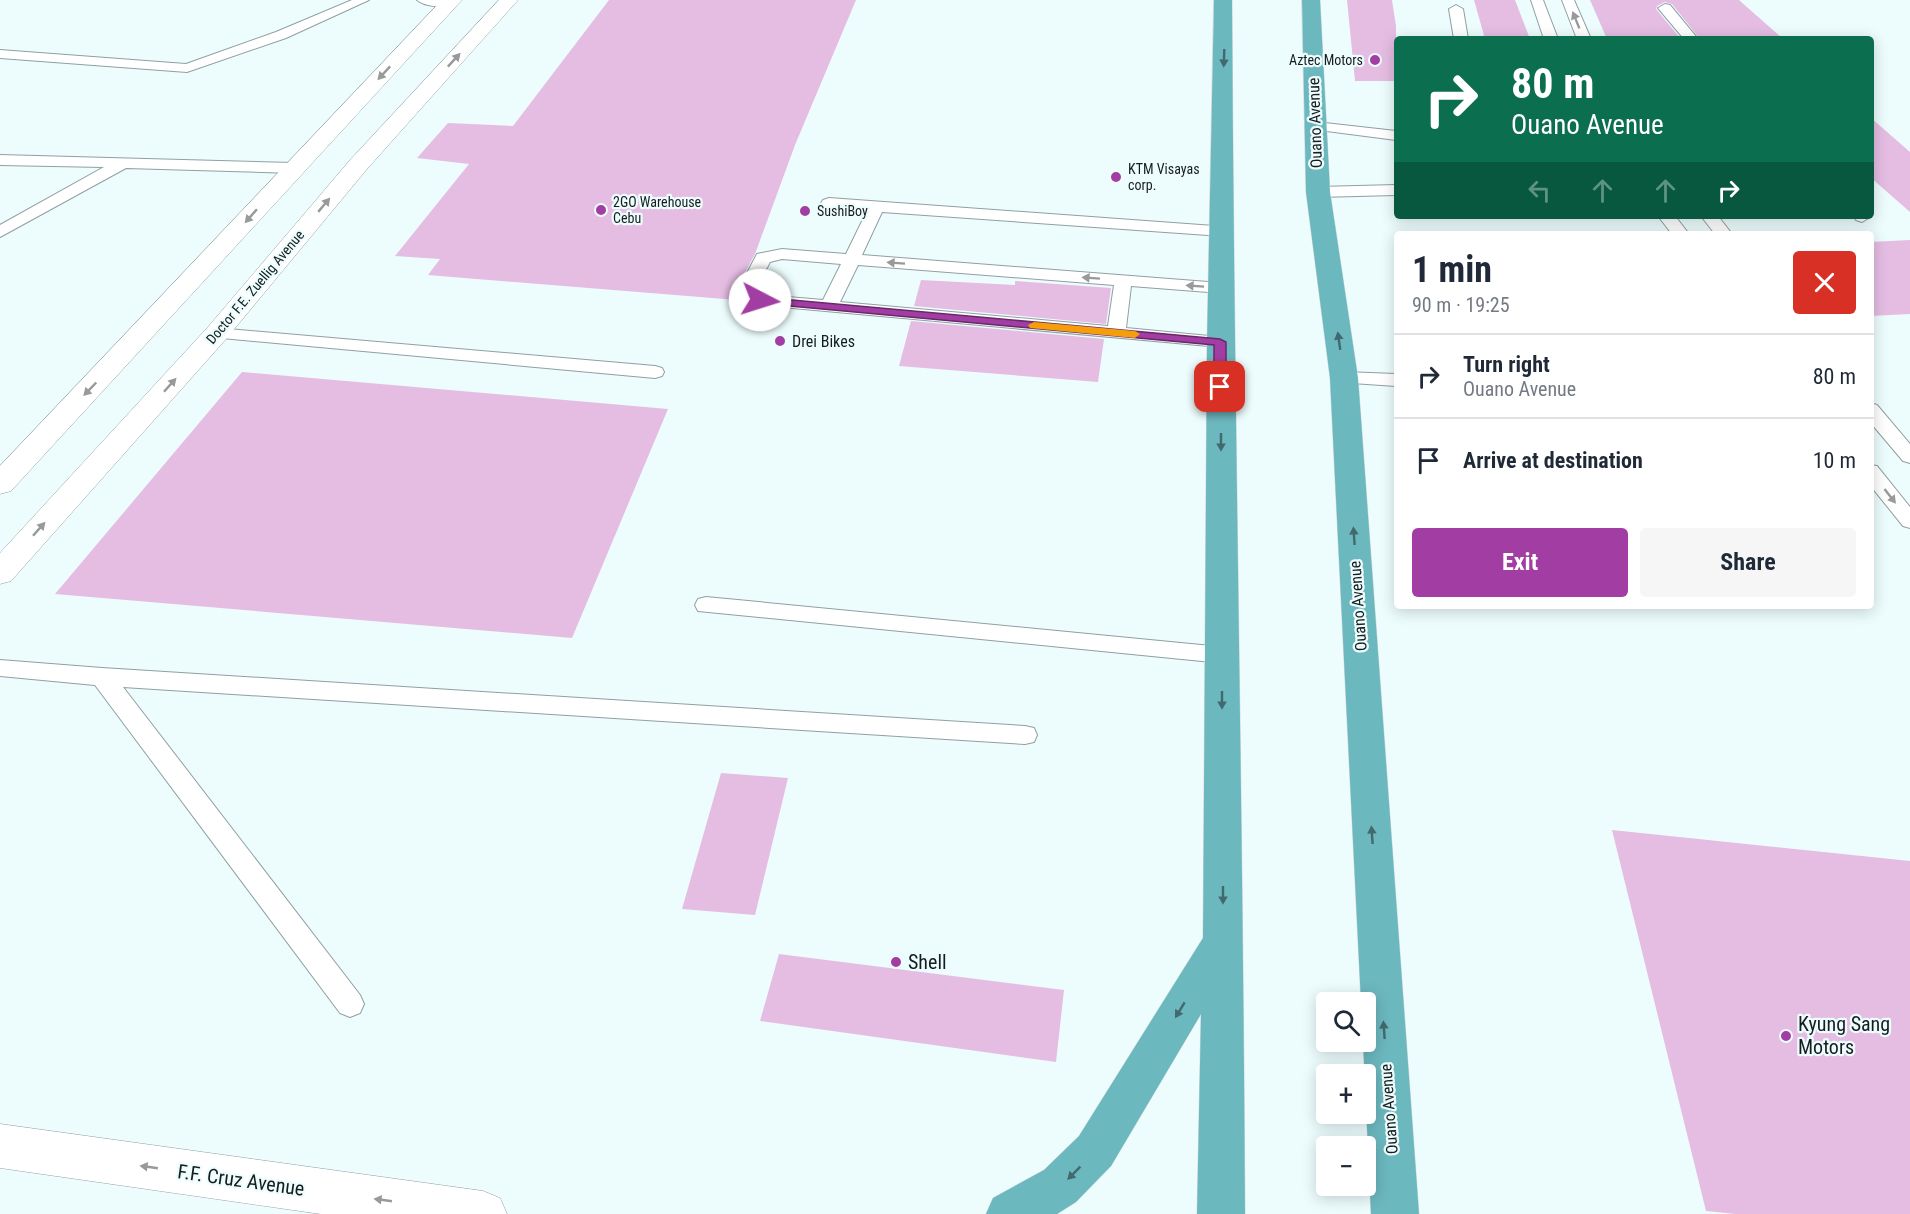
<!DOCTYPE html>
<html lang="en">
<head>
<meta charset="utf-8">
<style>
	:root { --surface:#fff; --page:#f6f6f7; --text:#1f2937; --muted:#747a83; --line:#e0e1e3; --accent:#a23ea3 }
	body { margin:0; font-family:"Roboto Condensed",sans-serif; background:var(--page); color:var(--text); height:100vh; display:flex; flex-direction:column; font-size:22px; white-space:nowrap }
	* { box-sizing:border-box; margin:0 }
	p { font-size:20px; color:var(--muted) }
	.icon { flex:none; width:33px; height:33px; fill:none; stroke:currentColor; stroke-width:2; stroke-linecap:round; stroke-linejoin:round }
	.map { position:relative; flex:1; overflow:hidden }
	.details { position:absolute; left:1394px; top:231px; width:480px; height:378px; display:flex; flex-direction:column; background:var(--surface); border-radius:6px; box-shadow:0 3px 15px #0003 }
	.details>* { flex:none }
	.hud { position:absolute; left:1394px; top:36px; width:480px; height:183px; border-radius:6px; box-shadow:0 3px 15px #0003; background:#0b6e4f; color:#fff; overflow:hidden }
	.controls { position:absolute; left:1316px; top:992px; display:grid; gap:12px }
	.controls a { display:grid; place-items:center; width:60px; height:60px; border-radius:6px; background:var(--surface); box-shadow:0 3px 15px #0003; font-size:30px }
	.pin { position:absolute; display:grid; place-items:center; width:51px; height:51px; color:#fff; margin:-26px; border-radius:12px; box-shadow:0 3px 9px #0006 }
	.me { position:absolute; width:66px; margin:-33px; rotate:95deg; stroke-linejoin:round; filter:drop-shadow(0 0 4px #0008) }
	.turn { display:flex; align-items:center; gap:21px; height:126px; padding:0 18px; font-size:27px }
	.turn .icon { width:78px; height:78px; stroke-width:2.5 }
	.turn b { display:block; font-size:42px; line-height:51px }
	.lanes { display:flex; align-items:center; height:57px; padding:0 18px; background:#0003; justify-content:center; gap:30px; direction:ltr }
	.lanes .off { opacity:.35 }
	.round { display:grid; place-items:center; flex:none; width:63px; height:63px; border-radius:6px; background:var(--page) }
	.overview { display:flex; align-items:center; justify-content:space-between; height:102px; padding:0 18px }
	h1 { font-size:36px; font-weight:700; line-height:45px }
	.cta { display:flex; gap:12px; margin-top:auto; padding:12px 18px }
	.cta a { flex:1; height:69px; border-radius:6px; background:var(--accent); color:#fff; font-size:24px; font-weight:700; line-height:69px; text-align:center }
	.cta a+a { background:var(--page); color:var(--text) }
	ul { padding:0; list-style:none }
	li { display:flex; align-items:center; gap:18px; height:84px; padding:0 18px; border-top:2px solid var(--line) }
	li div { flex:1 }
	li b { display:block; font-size:22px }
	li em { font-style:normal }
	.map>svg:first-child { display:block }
	.building { fill:#e5bde3 }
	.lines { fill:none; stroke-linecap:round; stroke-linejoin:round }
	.service-casing { stroke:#909fa1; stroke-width:2 }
	.tertiary-casing { stroke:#909fa1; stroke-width:1 }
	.trunk-casing { stroke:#dadbdb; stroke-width:1 }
	.service { fill:#fff; fill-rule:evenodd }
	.tertiary { fill:#fff; fill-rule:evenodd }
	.trunk { fill:#6cb8bf; fill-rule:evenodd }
	.oneway { fill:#97999a }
	.oneway2 { fill:#426a6e }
	.route { fill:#a23ea3; stroke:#69286a; stroke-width:1.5 }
	.slow { fill:#f59e0b }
	.poi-dot { fill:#a23ea3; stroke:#edfdfe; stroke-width:2 }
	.labels { text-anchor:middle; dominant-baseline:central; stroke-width:4.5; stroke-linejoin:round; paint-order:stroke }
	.far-poi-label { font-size:14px; fill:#171d1e; stroke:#edfdfe; text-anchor:start }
	.far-street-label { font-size:14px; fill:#171d1e; stroke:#edfdfe }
	.street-label { font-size:16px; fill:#171d1e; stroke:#edfdfe }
	.poi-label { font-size:16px; fill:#171d1e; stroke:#edfdfe; text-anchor:start }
	.near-poi-label { font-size:20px; fill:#171d1e; stroke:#edfdfe; text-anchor:start }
	.near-street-label { font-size:20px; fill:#171d1e; stroke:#edfdfe }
</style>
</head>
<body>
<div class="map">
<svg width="1910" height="1214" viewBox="0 0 1910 1214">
	<rect width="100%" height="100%" fill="#edfdfe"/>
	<!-- building -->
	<path class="building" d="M609,0h247l-61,145 -40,109 -19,35 3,6 -2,5 -309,-25 12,-16 -45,-3 74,-92 -52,-6 31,-35 65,3z
		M1347,0h45l4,26v55h-41z
		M1474,0h41l15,39h-45z
		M1590,0h149l44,39h-83l-28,-35 -7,-2 -8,4 -1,3 25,30h-74z
		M1870,117l40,35v60l-40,-35z
		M1910,240v74l-40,2v-74z
		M921,280l94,5v-4l96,7 -5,36 -192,-18z
		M911,321l193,18 -6,43 -199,-16z
		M242,372l426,37 -96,229 -517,-44z
		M721,773l67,5 -33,137 -73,-6z
		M1612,830l298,31v353h-174l-30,-3z
		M779,954l285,36 -8,72 -296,-41z"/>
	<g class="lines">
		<defs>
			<path id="service" d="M352,0h17l-83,38 -99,34 -187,-14v-8l186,14 90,-32z
				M417,0h39l1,2c-8,7 -32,5 -40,-2z
				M1531,0h12l15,39h-14z
				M1562,0h12l17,39h-14z
				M1665,4l5,1 28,34h-14l-26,-31z
				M1456,5l7,4 5,30h-14l-5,-30z
				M1316,122l80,9v9l-85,-11 -2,-3z
				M0,155l294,8 8,5 -8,5 -168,-5 -126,69v-12l104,-58 -104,-2z
				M1396,185v10l-78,2 -8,-5 8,-5z
				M829,198l399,29 2,4 -2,4 -6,1 -340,-24 -20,43 359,28 6,1 3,4 -3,4 -6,1 -90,-7 -5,42 94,9 6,1 3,4 -3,4 -6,1 -460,-42c-8,-2 -17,-8 -22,-15l19,-36 25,-5 64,5 21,-43 -44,-5 -2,-3 2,-3zM782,259l59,5 -18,36 -58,-5 -9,-6 14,-27zM858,265l256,20 -6,41 -268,-24z
				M1658,216h17l14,18h-17z
				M1701,216h17l14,18h-17z
				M1853,216h16l1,1 -8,5 -6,-2z
				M217,328l438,38 7,2 2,4 -2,4 -7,2 -444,-41 -3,-4 3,-4z
				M1344,372l52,2v12l-59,-4 -2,-4 2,-4z
				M1870,403l7,2 33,39v19l-7,-2 -33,-39z
				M1870,465l7,1 33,41v21l-7,-2 -33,-41z
				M706,597l516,50 8,2 4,6 -4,6 -8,2 -524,-52 -3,-6 3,-6z
				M0,660l102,8 923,58 9,2 3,7 -3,7 -9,2 -902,-57 237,308 4,9 -4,9 -10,4 -10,-4 -245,-328 -95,-9z"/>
			<path id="tertiary" d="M442,0h20l-451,491 -11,3v-28z
				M499,0h19l-151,169 -141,170 -215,242 -11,3v-31l208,-226 143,-168z
				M0,1124l483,67 17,7 7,16h-186l-321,-46z"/>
			<path id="trunk" d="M1214,0h18c2,405 11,809 13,1214h-48l4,-200 -90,152 -35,36 -19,12h-71l7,-16 51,-28 35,-34 124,-198 4,-596z
				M1302,0h18l10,192 28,186 61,836h-48l-8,-173h2v-39h-4l-31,-624 -24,-186z"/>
		</defs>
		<!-- service casing -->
		<use href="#service" class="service-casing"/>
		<!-- tertiary casing -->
		<use href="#tertiary" class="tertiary-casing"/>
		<!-- trunk casing -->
		<use href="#trunk" class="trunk-casing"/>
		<!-- service -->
		<use href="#service" class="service"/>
		<!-- tertiary -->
		<use href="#tertiary" class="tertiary"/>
		<!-- trunk -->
		<use href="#trunk" class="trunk"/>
	</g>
	<!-- one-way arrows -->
	<defs><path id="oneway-solid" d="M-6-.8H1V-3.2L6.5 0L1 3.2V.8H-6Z" transform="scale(1.5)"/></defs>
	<g class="oneway">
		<use href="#oneway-solid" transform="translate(1576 20) rotate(-112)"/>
		<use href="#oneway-solid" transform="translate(454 60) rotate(-47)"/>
		<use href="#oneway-solid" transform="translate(384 73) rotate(133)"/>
		<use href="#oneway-solid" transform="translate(324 205) rotate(-50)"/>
		<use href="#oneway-solid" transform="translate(251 216) rotate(131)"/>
		<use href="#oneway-solid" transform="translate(896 263) rotate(-176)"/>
		<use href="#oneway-solid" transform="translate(1091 278) rotate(-176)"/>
		<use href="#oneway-solid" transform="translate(1195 286) rotate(-176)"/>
		<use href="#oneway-solid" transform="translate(170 385) rotate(-48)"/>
		<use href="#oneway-solid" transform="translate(90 389) rotate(134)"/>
		<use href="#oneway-solid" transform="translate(1890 496) rotate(52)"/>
		<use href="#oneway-solid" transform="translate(39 529) rotate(-48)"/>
		<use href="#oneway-solid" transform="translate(149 1167) rotate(-172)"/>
		<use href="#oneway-solid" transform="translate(383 1200) rotate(-172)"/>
	</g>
	<g class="oneway2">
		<use href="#oneway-solid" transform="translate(1224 58) rotate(92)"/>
		<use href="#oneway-solid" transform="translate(1339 341) rotate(-98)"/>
		<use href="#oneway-solid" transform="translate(1221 442) rotate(90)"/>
		<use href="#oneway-solid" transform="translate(1354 536) rotate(-94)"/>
		<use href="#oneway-solid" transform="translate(1222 700) rotate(90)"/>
		<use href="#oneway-solid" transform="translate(1372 835) rotate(-94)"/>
		<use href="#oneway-solid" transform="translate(1223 895) rotate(90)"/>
		<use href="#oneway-solid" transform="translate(1180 1010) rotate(121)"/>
		<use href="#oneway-solid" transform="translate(1384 1030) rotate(-94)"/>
		<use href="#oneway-solid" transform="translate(1074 1173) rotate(135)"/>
	</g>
	<!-- route -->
	<path class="route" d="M760,297l460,42 6,3v45l-6,3 -6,-3v-42l-458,-42 -1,-3z"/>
	<!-- slow -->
	<path class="slow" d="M1034,322l101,9 5,3 -5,4 -105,-10 -2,-3z"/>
	<!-- markers -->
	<g class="poi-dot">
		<circle cx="1375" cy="60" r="6"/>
		<circle cx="1116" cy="177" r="6"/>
		<circle cx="601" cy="210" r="6"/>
		<circle cx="805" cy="211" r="6"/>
		<circle cx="780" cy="341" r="6"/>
		<circle cx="896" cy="962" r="6"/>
		<circle cx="1786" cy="1036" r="6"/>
	</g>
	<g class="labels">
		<!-- far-poi labels -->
		<g class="far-poi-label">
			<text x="1363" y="60" text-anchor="end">Aztec Motors</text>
			<text x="1128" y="169">KTM Visayas<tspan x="1128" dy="16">corp.</tspan></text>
			<text x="613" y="202">2GO Warehouse<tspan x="613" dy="16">Cebu</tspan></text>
			<text x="817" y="211">SushiBoy</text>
		</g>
		<!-- far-street labels -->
		<g class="far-street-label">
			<text transform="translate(255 287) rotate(-50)">Doctor F.E. Zuellig Avenue</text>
		</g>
		<!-- street labels -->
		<g class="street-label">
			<text transform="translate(1315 123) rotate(-92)">Ouano Avenue</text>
			<text transform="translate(1358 606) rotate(-94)">Ouano Avenue</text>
			<text transform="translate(1389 1109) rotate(-94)">Ouano Avenue</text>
		</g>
		<!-- poi labels -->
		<g class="poi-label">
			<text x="792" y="341">Drei Bikes</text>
		</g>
		<!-- near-poi labels -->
		<g class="near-poi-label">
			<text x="908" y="962">Shell</text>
			<text x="1798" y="1024">Kyung Sang<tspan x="1798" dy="23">Motors</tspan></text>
		</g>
		<!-- near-street labels -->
		<g class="near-street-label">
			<text transform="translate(241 1180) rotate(8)">F.F. Cruz Avenue</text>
		</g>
	</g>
</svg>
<div class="controls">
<a><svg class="icon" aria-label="search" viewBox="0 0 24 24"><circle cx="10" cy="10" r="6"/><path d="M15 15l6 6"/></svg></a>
<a>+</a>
<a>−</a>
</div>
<div class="pin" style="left:1220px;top:387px;background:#d93025"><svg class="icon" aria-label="arrive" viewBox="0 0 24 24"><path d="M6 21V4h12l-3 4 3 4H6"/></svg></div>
<svg class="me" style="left:760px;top:300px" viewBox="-20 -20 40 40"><circle r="19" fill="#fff"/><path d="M0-13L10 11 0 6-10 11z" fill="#a23ea3"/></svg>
<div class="hud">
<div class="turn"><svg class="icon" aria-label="right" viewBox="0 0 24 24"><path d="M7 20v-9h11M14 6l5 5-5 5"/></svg><div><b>80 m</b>Ouano Avenue</div></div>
<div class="lanes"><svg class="icon off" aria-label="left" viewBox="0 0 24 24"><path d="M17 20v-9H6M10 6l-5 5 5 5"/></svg><svg class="icon off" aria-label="ahead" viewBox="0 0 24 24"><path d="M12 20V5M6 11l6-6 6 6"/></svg><svg class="icon off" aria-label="ahead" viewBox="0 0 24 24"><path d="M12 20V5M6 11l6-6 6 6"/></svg><svg class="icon" aria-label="right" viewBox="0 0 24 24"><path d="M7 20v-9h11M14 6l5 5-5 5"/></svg></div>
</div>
<section class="details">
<div class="overview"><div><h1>1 min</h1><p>90 m · 19:25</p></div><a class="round" style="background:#d93025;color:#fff"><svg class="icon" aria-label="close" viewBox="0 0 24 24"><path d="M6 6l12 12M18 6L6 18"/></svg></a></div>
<ul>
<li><svg class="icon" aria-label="right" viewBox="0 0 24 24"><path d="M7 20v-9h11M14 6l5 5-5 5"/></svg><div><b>Turn right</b><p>Ouano Avenue</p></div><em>80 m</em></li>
<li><svg class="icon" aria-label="arrive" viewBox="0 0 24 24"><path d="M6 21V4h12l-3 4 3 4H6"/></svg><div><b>Arrive at destination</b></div><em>10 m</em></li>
</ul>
<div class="cta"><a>Exit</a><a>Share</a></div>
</section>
</div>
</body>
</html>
